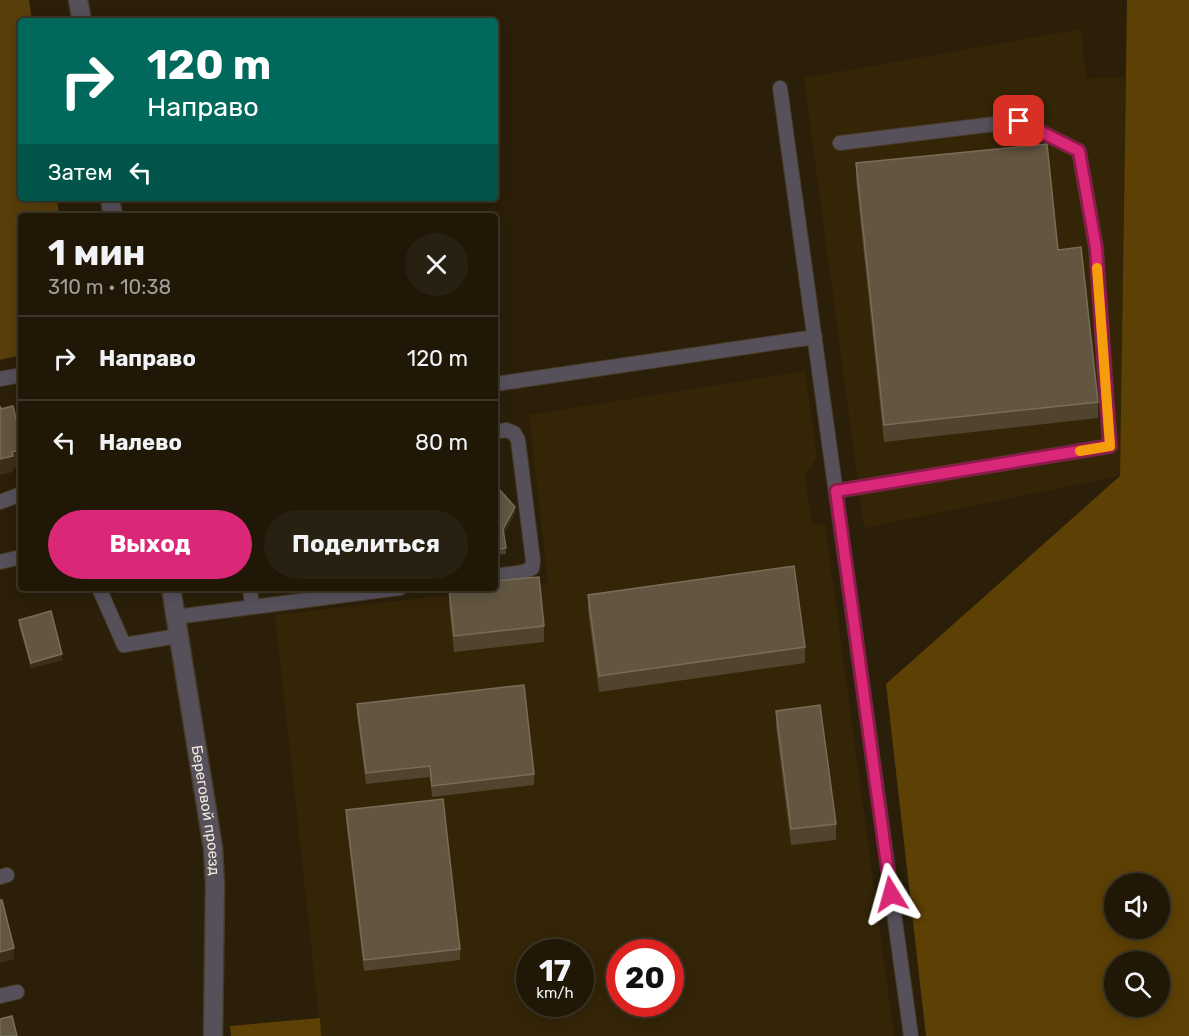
<!DOCTYPE html>
<html lang="ru">
<head>
<meta charset="utf-8">
<style>
	:root { --surface:#201707; --page:#282011; --text:#f1f3f6; --muted:#a29f9b; --line:#3d3628; --accent:#db2777 }
	body { margin:0; font-family:Rubik,sans-serif; background:var(--page); color:var(--text); height:100vh; display:flex; flex-direction:column; font-size:22px; white-space:nowrap }
	* { box-sizing:border-box; margin:0 }
	p { font-size:20px; color:var(--muted) }
	.icon { flex:none; width:33px; height:33px; fill:none; stroke:currentColor; stroke-width:2; stroke-linecap:round; stroke-linejoin:round }
	.map { position:relative; flex:1; overflow:hidden }
	.sheet { position:absolute; left:18px; top:213px; width:480px; height:378px; display:flex; flex-direction:column; background:var(--surface); border-radius:6px; box-shadow:0 3px 15px #0003,0 0 0 2px var(--line) }
	.sheet>* { flex:none }
	.banner { position:absolute; left:18px; top:18px; width:480px; height:183px; border-radius:6px; box-shadow:0 3px 15px #0003,0 0 0 2px var(--line); background:#00695c; color:#fff; overflow:hidden }
	.tools { position:absolute; left:1104px; top:873px; display:grid; gap:12px }
	.tools a { display:grid; place-items:center; width:66px; height:66px; border-radius:50%; background:var(--surface); box-shadow:0 3px 15px #0003,0 0 0 2px var(--line); font-size:30px }
	.speed { position:absolute; left:516px; top:939px; display:flex; gap:12px; font-size:30px; font-weight:700; text-align:center }
	.speed>* { display:grid; place-content:center; width:78px; height:78px; border-radius:50%; background:var(--surface); box-shadow:0 3px 15px #0003,0 0 0 2px var(--line); line-height:1 }
	.speed small { font-size:15px; font-weight:400 }
	.speed .limit { border:9px solid #d22; background:#fff; color:#111 }
	.pin { position:absolute; display:grid; place-items:center; width:51px; height:51px; color:#fff; margin:-26px; border-radius:12px; box-shadow:0 3px 9px #0006 }
	.me { position:absolute; width:66px; margin:-33px; rotate:352deg; stroke-linejoin:round; filter:drop-shadow(0 0 4px #0008) }
	.turn { display:flex; align-items:center; gap:21px; height:126px; padding:0 30px; font-size:27px }
	.turn .icon { width:78px; height:78px; stroke-width:2.5 }
	.turn b { display:block; font-size:42px; line-height:51px }
	.then { display:flex; align-items:center; height:57px; padding:0 30px; background:#0003; gap:12px; font-size:22px }
	.round { display:grid; place-items:center; flex:none; width:63px; height:63px; border-radius:32px; background:var(--page) }
	.headline { display:flex; align-items:center; justify-content:space-between; height:102px; padding:0 30px }
	h1 { font-size:36px; font-weight:700; line-height:45px }
	.button { display:flex; gap:12px; margin-top:auto; padding:12px 30px }
	.button a { flex:1; height:69px; border-radius:36px; background:var(--accent); color:#fff; font-size:24px; font-weight:700; line-height:69px; text-align:center }
	.button a+a { background:var(--page); color:var(--text) }
	ul { padding:0; list-style:none }
	li { display:flex; align-items:center; gap:18px; height:84px; padding:0 30px; border-top:2px solid var(--line) }
	li div { flex:1 }
	li b { display:block; font-size:22px }
	li em { font-style:normal }
	.map>svg:first-child { display:block }
	.built { fill:#342507; fill-rule:evenodd }
	.green { fill:#583f0c }
	.forest { fill:#5d4004; fill-rule:evenodd }
	.lines { fill:none; stroke-linecap:round; stroke-linejoin:round }
	.service-casing { stroke:#473b26; stroke-width:16 }
	.minor-casing { stroke:#473b26; stroke-width:21 }
	.service { stroke:#56505a; stroke-width:14 }
	.minor { stroke:#56505a; stroke-width:18 }
	.wall { fill:#51442f }
	.shaded-wall { fill:#3b2e18 }
	.building { fill:#625641; stroke:#786d5a; stroke-width:1.5 }
	.route-casing { stroke:#8e194d; stroke-width:15 }
	.route { stroke:#db2777; stroke-width:10 }
	.slow { stroke:#f59e0b; stroke-width:10 }
	.labels { text-anchor:middle; dominant-baseline:central; stroke-width:4.5; stroke-linejoin:round; paint-order:stroke }
	.street-label { font-size:15px; fill:#f0e8db; stroke:#0f0a03 }
</style>
</head>
<body>
<div class="map">
<svg width="1189" height="1036" viewBox="0 0 1189 1036">
	<rect width="100%" height="100%" fill="#2b1f09"/>
	<!-- built -->
	<path class="built" d="M1081,29l5,50 39,-2 -5,399 -256,52 -60,-450z
		M805,371l12,86 -12,19 7,49 13,-1 69,512h-573l-46,-421 273,-32 -19,-168zM530,952h50v52h-50zM620,952h50v52h-50z"/>
	<!-- green -->
	<path class="green" d="M0,0h29l3,21h-11v177h36l2,18h-38v139l-21,5z"/>
	<!-- forest -->
	<path class="forest" d="M1127,0h62v1036h-263l-40,-352 234,-208zM1114,884h46v44h-46zM1114,962h46v44h-46z
		M320,1018l1,18h-90l-1,-10z"/>
	<g class="lines">
		<defs>
			<path id="service" d="M780,88l131,948
				M0,379l21,-4
				M495,384l320,-47
				M495,432l11,-2 8,3 4,7 15,121 -1,7 -8,4 -29,4
				M836,491l274,-45 -14,-198 -17,-97 -60,-30 -179,22
				M0,502l21,-8
				M0,562l21,-5
				M99,588l25,57 54,-9
				M250,588l2,19
				M175,617l225,-29
				M0,877l7,-2
				M0,996l17,-4"/>
			<g id="minor">
				<path d="M78,0l4,21"/>
				<path d="M110,198l3,18"/>
				<path id="s1" d="M171,588l42,260 2,38 -2,150"/>
			</g>
		</defs>
		<!-- service casing -->
		<use href="#service" class="service-casing"/>
		<!-- minor casing -->
		<use href="#minor" class="minor-casing"/>
		<!-- service -->
		<use href="#service" class="service"/>
		<!-- minor -->
		<use href="#minor" class="minor"/>
	</g>
	<!-- wall -->
	<path class="wall" d="M856,163l202,87 40,152v16l-214,24 -28,-262z
		M495,470l3,18 17,25 -11,21 2,20 -11,1z
		M280,588h26l-26,3z
		M449,588l95,38v16l-90,10 -5,-49z
		M588,595l217,52v16l-206,29 -11,-81z
		M19,620l43,40 -31,8 -12,-43z
		M357,704l177,70v11l-102,12 -2,-20 -64,7 -9,-69z
		M776,711l60,113v16l-45,5 -15,-118z
		M346,810l114,139v11l-96,11 -18,-150z"/>
	<!-- shaded-wall -->
	<path class="shaded-wall" d="M21,450v16l-8,2v4l-13,3v-16l12,-7z
		M515,507v6l-12,22v-6z
		M62,654v6l-31,8v-5z
		M14,948v11l-14,4v-11z"/>
	<!-- building -->
	<path class="building" d="M1047,144l11,106 23,-3 17,155 -214,23 -28,-262z
		M0,406l1,3 12,-3 8,33v11l-9,2 1,4 -13,3z
		M495,470l3,18 17,19 -12,22 3,19 -11,2z
		M794,566l11,81 -206,29 -11,-81z
		M539,577l5,49 -90,10 -5,-48h46v-7z
		M51,611l11,43 -31,9 -12,-43z
		M524,685l10,89 -102,12 -2,-20 -64,7 -9,-69z
		M820,705l16,119 -45,5 -15,-118z
		M443,799l17,150 -96,11 -18,-150z
		M0,900h2l12,48 -14,4z
		M12,1016l5,20h-17v-17z"/>
	<g class="lines">
		<defs>
			<path id="route" d="M891,894l-55,-403 274,-45 -14,-198 -17,-97 -60,-30"/>
		</defs>
		<!-- route casing -->
		<use href="#route" class="route-casing"/>
		<!-- route -->
		<use href="#route" class="route"/>
		<!-- slow -->
		<path class="slow" d="M1080,451l30,-5 -13,-178"/>
	</g>
	<g class="labels">
		<!-- street labels -->
		<g class="street-label">
			<text stroke="none"><textPath href="#s1" startOffset="225">Береговой проезд</textPath></text>
		</g>
	</g>
</svg>
<div class="tools">
<a><svg class="icon" aria-label="sound" viewBox="0 0 24 24"><path d="M4 9h4l5-4v14l-5-4H4zM17 9q2 3 0 6"/></svg></a>
<a><svg class="icon" aria-label="search" viewBox="0 0 24 24"><circle cx="10" cy="10" r="6"/><path d="M15 15l6 6"/></svg></a>
</div>
<div class="speed"><div>17<small>km/h</small></div><div class="limit">20</div></div>
<div class="pin" style="left:1019px;top:121px;background:#d93025"><svg class="icon" aria-label="arrive" viewBox="0 0 24 24"><path d="M6 21V4h12l-3 4 3 4H6"/></svg></div>
<svg class="me" style="left:891px;top:894px" viewBox="-20 -20 40 40"><path d="M0-17L14 15 0 8-14 15z" fill="#db2777" stroke="#fff" stroke-width="4"/></svg>
<div class="banner">
<div class="turn"><svg class="icon" aria-label="right" viewBox="0 0 24 24"><path d="M7 20v-9h11M14 6l5 5-5 5"/></svg><div><b>120 m</b>Направо</div></div>
<div class="then">Затем<svg class="icon" aria-label="left" viewBox="0 0 24 24"><path d="M17 20v-9H6M10 6l-5 5 5 5"/></svg></div>
</div>
<section class="sheet">
<div class="headline"><div><h1>1 мин</h1><p>310 m · 10:38</p></div><a class="round"><svg class="icon" aria-label="close" viewBox="0 0 24 24"><path d="M6 6l12 12M18 6L6 18"/></svg></a></div>
<ul>
<li><svg class="icon" aria-label="right" viewBox="0 0 24 24"><path d="M7 20v-9h11M14 6l5 5-5 5"/></svg><div><b>Направо</b></div><em>120 m</em></li>
<li><svg class="icon" aria-label="left" viewBox="0 0 24 24"><path d="M17 20v-9H6M10 6l-5 5 5 5"/></svg><div><b>Налево</b></div><em>80 m</em></li>
</ul>
<div class="button"><a>Выход</a><a>Поделиться</a></div>
</section>
</div>
</body>
</html>
